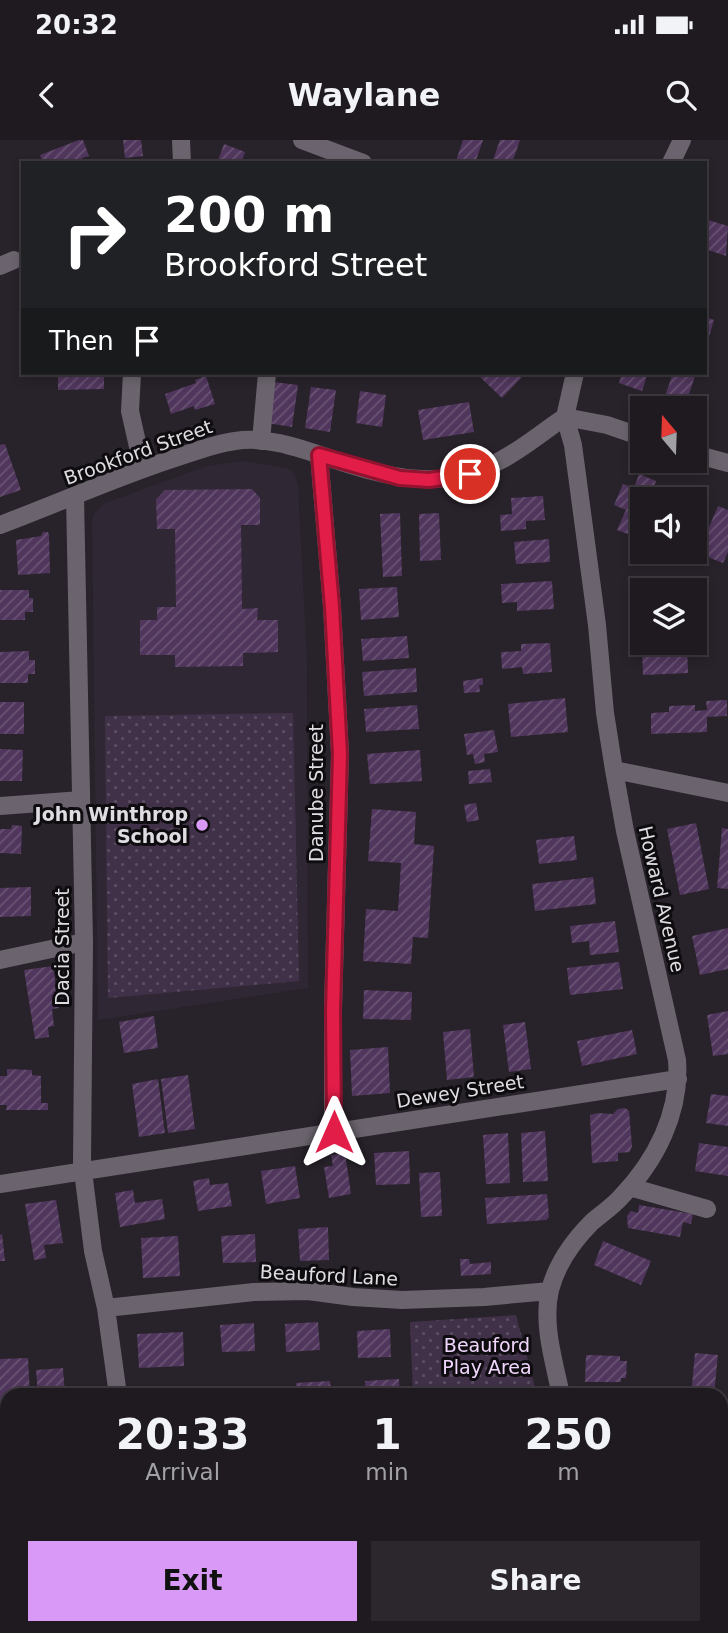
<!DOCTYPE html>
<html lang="en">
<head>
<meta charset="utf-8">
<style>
	:root { --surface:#1e1a20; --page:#2b272d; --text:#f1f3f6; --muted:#a1a1a5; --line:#3c383e; --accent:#d99af7 }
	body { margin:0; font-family:"DejaVu Sans",sans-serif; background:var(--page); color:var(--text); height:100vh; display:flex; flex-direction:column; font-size:26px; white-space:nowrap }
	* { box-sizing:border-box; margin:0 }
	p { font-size:23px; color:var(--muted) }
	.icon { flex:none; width:38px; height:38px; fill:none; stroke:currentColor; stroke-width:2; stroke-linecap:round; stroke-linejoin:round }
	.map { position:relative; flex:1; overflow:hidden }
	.sheet { position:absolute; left:0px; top:1248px; width:728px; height:247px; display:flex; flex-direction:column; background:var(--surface); border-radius:21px 21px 0 0; box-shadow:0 4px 10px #0003,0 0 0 2px var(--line) }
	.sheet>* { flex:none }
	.banner { position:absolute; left:21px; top:21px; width:686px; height:214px; border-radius:0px; box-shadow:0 4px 10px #0003,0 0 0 2px var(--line); background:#202124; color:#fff; overflow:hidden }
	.needle { width:46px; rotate:341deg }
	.tools { position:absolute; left:630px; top:256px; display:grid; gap:14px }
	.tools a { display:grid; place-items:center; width:77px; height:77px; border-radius:0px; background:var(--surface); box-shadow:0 4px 10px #0003,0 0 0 2px var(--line); font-size:35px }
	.pin { position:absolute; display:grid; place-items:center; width:60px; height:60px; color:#fff; margin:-30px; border:4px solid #fff; border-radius:50%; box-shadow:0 2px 7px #0007 }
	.me { position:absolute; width:77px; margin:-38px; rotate:0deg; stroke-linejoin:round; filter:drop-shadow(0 0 5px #0008) }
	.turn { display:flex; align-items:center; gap:24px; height:147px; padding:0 28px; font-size:32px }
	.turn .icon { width:91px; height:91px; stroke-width:2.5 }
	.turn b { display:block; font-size:49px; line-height:60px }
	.then { display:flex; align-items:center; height:66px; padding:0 28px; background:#0003; gap:14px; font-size:26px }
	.eta { display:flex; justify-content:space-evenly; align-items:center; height:119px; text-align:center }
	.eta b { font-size:42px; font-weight:700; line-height:49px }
	.action { display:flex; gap:14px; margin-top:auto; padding:14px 28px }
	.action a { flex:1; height:80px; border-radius:0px; background:var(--accent); color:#111; font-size:28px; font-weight:700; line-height:80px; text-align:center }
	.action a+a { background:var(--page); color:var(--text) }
	.status { display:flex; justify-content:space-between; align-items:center; height:49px; padding:0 35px; background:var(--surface); direction:ltr }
	.status svg { height:19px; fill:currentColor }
	header { display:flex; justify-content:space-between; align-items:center; height:91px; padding:0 28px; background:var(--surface); font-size:32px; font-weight:700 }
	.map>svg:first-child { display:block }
	.built { fill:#302735 }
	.park { fill:url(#park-dots) }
	.building { fill:url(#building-hatch) }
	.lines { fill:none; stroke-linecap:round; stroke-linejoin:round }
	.minor { stroke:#6b646e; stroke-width:18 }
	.route-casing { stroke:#92132f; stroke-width:18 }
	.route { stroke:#e11d48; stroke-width:12 }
	.poi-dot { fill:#d99af7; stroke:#0f0c10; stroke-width:2.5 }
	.labels { text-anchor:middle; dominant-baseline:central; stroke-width:6; stroke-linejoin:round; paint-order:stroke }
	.street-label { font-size:19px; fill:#e0dde2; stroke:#0f0c10 }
	.poi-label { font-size:19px; font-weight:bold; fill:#e0dde2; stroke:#0f0c10; text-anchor:end }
	.park-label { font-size:19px; fill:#f0d6fd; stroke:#0f0c10 }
</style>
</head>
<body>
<div class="status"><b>20:32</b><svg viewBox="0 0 49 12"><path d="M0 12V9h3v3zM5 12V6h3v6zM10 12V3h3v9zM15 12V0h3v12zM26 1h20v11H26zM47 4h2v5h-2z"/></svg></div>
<header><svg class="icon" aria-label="back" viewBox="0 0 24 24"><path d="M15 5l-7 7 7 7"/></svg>Waylane<svg class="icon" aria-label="search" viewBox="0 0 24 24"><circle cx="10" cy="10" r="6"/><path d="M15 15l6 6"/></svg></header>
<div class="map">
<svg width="728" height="1493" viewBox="0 0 728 1493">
	<defs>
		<pattern id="park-dots" width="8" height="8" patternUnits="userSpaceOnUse" patternTransform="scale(1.75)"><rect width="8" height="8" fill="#403148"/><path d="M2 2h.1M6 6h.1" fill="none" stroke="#5b4e62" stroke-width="1.8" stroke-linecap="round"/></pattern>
		<pattern id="building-hatch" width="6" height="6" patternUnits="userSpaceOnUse" patternTransform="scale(1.75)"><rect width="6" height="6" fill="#50365c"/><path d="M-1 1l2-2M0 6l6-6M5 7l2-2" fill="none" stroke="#695373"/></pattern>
	</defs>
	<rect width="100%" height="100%" fill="#28222a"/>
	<!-- built -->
	<path class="built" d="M243,321l44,7 6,4 5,12 9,178 1,326 -210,32 -6,-500 3,-8 10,-9 102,-37z"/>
	<!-- park -->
	<path class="park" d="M293,573l6,268 -191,17 -3,-282z
		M516,1175l21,80h-124l-3,-73z"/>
	<!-- building -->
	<path class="building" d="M79,0h4l6,16 -7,2 2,5h-41l-3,-8z
		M123,0h18l2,16 -18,2z
		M463,0h20l-8,23 -19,-2z
		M500,0h20l-8,23h-20z
		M224,4l21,8 -4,11h-24z
		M705,79l23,7 -2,30 -21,-7z
		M705,177l9,3 -6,20h-3z
		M58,233h46v16l-46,1z
		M482,233h37l4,3 -21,22 -23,-22z
		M622,233h26l-6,18 -23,-8z
		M673,233h23l-11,33 -21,-7z
		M206,236l9,28 -20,6 -1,-4 -23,8 -6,-20 31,-11 -1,-3z
		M273,242l25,3 -6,42 -25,-4z
		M311,247l25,3 -6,42 -25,-4z
		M360,251l26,4 -4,32 -26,-4z
		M469,262l5,30 -51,8 -5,-30z
		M5,304l16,46 -21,7v-52z
		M639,334l17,7 -7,18h-7v15l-9,22 -16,-6 9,-20 -12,-5 9,-21 11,4z
		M252,349l8,9v27h-19l1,84 16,-1 -1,12h21v32l-35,1v13l-68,1v-12h-35v-35h17v-13h19l-1,-78h-18l-1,-29 9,-10z
		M679,350l21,9 -5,12v-12h-20z
		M543,356l2,24 -19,1v8l-25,2 -1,-16 12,-1 -1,-16z
		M718,366l10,4v42l-5,11 -25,-10z
		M400,373l2,63 -19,1 -3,-63z
		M439,373l2,47 -21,1 -1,-47z
		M43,392h5l1,3 1,38 -32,2 -2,-35 25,-4z
		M549,399l1,23 -34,2 -2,-22z
		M634,438h22v12h-14v26h-7z
		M552,441l2,28 -37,2v-9l-15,1 -1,-19z
		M397,447l2,30 -38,3 -2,-31z
		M0,450h29v8h4v14h-8v8h-25z
		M407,496l2,22 -46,3 -2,-22z
		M550,503l2,29 -29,2 -1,-7 -20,2 -1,-17 20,-1v-7z
		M687,506l1,27 -45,2 -1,-27z
		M29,511v9h6v14h-7v9h-28v-31z
		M416,528l1,24 -53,4 -2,-24z
		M483,538v7h-4l1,7 -16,1 -1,-12z
		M565,558l3,34 -57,5 -3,-33z
		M727,560v16l-20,1v15l-56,2v-21l18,-1v-6l26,-1v6l12,-1 -1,-9z
		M0,562h24v32h-24z
		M417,565l2,24 -53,3 -2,-23z
		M494,590l4,22 -14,2 1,8 -10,2 -2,-10 -6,1 -3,-21z
		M0,609l23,1 -1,31h-22z
		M420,610l2,31 -52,3 -3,-30z
		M490,629l2,13 -23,2 -1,-13z
		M476,663l3,17 -12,2 -3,-17z
		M372,669l44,3 -2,32 20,2 -6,92 -15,-1 -2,27 -48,-3 3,-52 32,2 3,-48 -33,-2z
		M696,683l13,66 -29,6 -13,-66z
		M12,685l10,1 -1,28 -21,-1v-24h11z
		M722,688l6,1v60l-11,-1z
		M574,696l3,24 -38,4 -3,-24z
		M593,737l3,27 -61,7 -3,-27z
		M31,747v29l-31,1v-29z
		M615,781l4,31 -29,3 -1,-14 -17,2 -2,-17z
		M728,788v41l-28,6 -8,-39z
		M619,822l4,27 -53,6 -3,-27z
		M53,826l6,42 -7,1 2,17 -6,1 1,10 -14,2 -11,-69z
		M364,850l48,2 -1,28 -48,-1z
		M728,871v43l-15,2 -6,-41z
		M154,876l4,32 -34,5 -5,-31z
		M525,882l6,47 -22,3 -6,-47z
		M470,889l4,48 -27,3 -4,-48z
		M632,890l5,24 -55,12 -5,-25z
		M388,907l2,46 -38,3 -2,-46z
		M7,929l25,1v5l9,1v27h7v7h-42l1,-5h-7v-29h7z
		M188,935l7,54 -27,4 -7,-54z
		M158,939l7,54 -26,4 -7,-53z
		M711,954l17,2v30l-22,-3z
		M625,968l4,3 3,35 -2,6 -12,1v8l-26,2 -2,-48 8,-2 15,1 5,-5z
		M545,991l3,50 -25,1 -2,-49z
		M508,993l2,50 -24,1 -3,-49z
		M699,1003l29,4v29l-33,-5z
		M409,1011l1,33 -34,1 -2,-32z
		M345,1013l6,41 -22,4 -5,-31 9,-1 -2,-11z
		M295,1026l5,32 -34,6 -5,-33z
		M440,1032l2,44 -21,1 -2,-44z
		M209,1038l1,7 18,-2 4,23 -34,5 -5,-30z
		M133,1050l2,13 27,-4 3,20 -45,8 -5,-34z
		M547,1054l2,23 -3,3 -59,4 -2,-26z
		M56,1060l7,43 -19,2 2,13 -12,2 -9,-56z
		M639,1065l54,9 -2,10 -8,-2 -3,15 -52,-9 -1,-12 4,-5 7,2z
		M328,1087l1,33 -29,1 -2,-32z
		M2,1094l3,27h-5v-26z
		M255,1094l1,28 -33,1 -2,-27z
		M178,1096l2,40 -37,2 -2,-40z
		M603,1101l48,20 -10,24 -47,-20z
		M460,1119h9l1,5 21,-2v12l-30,2z
		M318,1182l2,28 -34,2 -1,-28z
		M254,1183l1,28 -33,1 -2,-27z
		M390,1189l1,28 -33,1 -1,-27z
		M183,1192l1,34 -45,2 -2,-34z
		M695,1213l23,2 -4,40h-23z
		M586,1215l34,1v5h7l-1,17h-5v4h-36z
		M28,1218l2,37h-23v38l-7,1v-75z
		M63,1228l2,27h-27l-2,-25z
		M399,1239l1,16h-34l-1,-14z
		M330,1241l1,14h-34l-1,-12z
		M263,1247l1,8h-34v-6z
		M206,1250v5h-20v-4z
		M727,1310l1,41 -7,1v-41z
		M0,1362h7v45h-7z
		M728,1475v18h-32l10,-5h15v-9z
		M373,1488h37l-1,5h-36z
		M444,1488h36v5h-36z
		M545,1488h44l1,5h-45z"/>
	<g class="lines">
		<!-- minor -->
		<path class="minor" d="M181,0l1,23
			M302,0l61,23
			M671,23l11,-23
			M0,126l14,-6
			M132,233l-2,38 13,58
			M261,301l6,-68
			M695,314l33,9
			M319,315l13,152 8,147 -7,256v122
			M75,357l9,445 -2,221 11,88 13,57 12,87
			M0,385c56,-21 112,-46 169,-65 22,-7 44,-16 66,-19 32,-5 64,7 94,17 60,20 115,35 174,1 22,-12 42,-29 62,-42l42,8 35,12
			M614,630l114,23
			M0,666l81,-6
			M0,820l84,-18
			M0,1044l678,-105
			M630,1047l77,22
			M106,1168l148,-16 54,-1 45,6 49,3 82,-3 66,-6
			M561,1255c-7,-34 -19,-71 -11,-105 7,-27 23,-49 42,-68 9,-8 20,-15 28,-24 36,-37 61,-86 57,-138l-52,-229 -11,-61 -9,-57 -8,-88 -24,-180 -8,-28 10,-44
			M721,1281l7,1
			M0,1317h7
			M138,1488v5
			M645,1488l4,5"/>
	</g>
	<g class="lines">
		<defs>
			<path id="route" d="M334,992l-1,-122 7,-256 -8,-147 -13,-152 81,23 29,2 41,-6"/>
		</defs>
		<!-- route casing -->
		<use href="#route" class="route-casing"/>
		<!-- route -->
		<use href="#route" class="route"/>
	</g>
	<!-- markers -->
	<circle class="poi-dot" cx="202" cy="685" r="7"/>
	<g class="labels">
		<!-- street labels -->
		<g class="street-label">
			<text transform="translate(138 312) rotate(-20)">Brookford Street</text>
			<text transform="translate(316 653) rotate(-90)">Danube Street</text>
			<text transform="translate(662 759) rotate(77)">Howard Avenue</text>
			<text transform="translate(62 807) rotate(-90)">Dacia Street</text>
			<text transform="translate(460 951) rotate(-9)">Dewey Street</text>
			<text transform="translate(329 1135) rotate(3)">Beauford Lane</text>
		</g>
		<!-- poi labels -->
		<g class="poi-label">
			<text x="188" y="674">John Winthrop<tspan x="188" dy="22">School</tspan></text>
		</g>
		<!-- park labels -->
		<g class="park-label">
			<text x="487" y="1205">Beauford<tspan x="487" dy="22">Play Area</tspan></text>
		</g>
	</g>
</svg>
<div class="tools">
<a><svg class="needle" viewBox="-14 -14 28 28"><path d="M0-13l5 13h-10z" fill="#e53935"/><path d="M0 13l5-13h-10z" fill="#a1a1a5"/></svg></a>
<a><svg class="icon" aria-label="sound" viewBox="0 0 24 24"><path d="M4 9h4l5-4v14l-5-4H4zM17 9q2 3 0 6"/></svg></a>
<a><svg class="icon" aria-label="layers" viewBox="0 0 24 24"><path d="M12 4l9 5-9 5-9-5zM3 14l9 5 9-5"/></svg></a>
</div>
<div class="pin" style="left:470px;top:334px;background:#d93025"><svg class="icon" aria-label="arrive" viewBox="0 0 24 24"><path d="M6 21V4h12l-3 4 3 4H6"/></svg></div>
<svg class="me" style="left:334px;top:992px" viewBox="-20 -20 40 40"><path d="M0-17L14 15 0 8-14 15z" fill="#e11d48" stroke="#fff" stroke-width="4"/></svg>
<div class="banner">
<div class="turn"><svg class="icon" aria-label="right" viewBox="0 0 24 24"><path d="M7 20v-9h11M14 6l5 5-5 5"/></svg><div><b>200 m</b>Brookford Street</div></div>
<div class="then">Then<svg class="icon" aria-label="arrive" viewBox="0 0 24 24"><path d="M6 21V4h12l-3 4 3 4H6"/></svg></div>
</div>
<section class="sheet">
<div class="eta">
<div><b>20:33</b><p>Arrival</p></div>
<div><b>1</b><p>min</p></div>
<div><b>250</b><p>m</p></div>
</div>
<div class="action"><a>Exit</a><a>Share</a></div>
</section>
</div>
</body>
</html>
